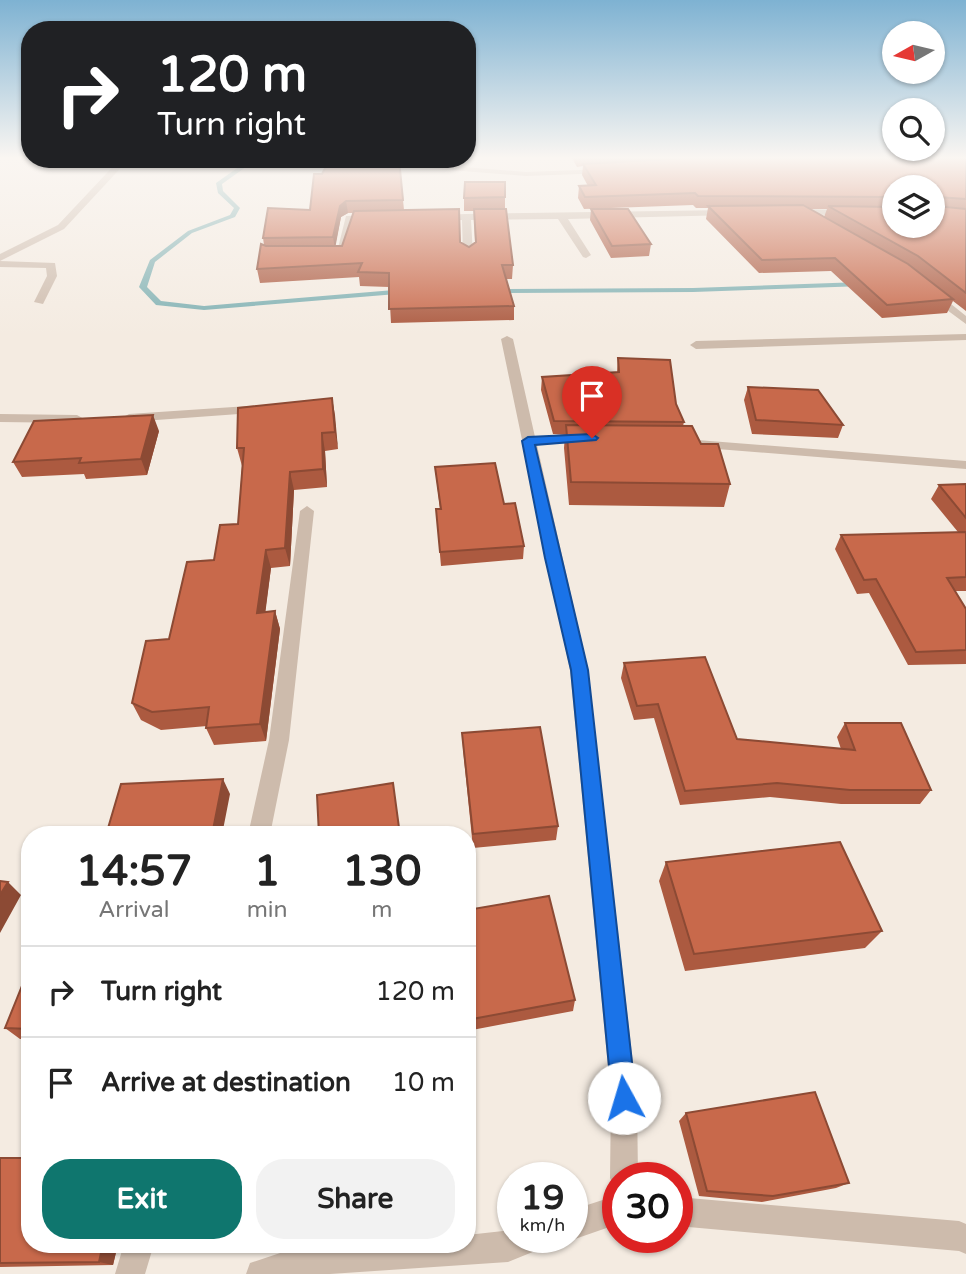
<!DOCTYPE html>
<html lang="en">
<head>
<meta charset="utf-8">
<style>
	:root { --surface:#fff; --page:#f2f2f2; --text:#222; --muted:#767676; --line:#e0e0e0; --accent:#0f766e }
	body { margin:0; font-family:"Varela Round",sans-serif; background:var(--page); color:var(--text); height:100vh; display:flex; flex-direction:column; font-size:26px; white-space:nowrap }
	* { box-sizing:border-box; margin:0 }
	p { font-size:23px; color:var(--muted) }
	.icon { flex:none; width:38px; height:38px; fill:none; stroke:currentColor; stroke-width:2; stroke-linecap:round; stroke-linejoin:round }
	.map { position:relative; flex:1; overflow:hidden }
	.details { position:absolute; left:21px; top:826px; width:455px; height:427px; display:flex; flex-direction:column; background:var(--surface); border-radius:28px; box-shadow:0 2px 5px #0004 }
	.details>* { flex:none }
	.top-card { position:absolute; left:21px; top:21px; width:455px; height:147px; border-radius:28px; box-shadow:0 2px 5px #0004; background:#202124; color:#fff; overflow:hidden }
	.needle { width:46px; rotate:262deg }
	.controls { position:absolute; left:882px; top:21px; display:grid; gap:14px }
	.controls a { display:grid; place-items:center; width:63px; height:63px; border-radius:50%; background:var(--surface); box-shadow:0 2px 5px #0004; font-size:35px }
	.speed { position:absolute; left:497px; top:1162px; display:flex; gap:14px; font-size:35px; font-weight:700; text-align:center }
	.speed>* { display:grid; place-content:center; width:91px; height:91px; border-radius:50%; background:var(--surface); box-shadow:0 2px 5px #0004; line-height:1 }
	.speed small { font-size:18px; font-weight:400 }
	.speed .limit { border:10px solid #d22; background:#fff; color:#111 }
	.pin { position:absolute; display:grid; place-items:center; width:60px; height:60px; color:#fff; margin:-72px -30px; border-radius:50% 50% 50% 0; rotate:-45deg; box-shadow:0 0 7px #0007 }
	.pin .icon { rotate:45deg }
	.me { position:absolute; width:77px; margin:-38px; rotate:354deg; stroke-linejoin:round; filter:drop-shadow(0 0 5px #0008) }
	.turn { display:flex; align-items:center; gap:24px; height:147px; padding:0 21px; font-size:32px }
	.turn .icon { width:91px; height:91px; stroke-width:2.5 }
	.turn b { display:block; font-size:49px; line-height:60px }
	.eta { display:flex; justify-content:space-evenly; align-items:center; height:119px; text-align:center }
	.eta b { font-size:42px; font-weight:700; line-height:49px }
	.button { display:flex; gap:14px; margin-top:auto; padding:14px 21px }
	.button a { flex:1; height:80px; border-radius:28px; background:var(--accent); color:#fff; font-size:28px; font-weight:700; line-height:80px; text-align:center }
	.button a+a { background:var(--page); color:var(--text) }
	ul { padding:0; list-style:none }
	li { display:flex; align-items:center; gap:21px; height:91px; padding:0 21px; border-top:2px solid var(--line) }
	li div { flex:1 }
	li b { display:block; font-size:26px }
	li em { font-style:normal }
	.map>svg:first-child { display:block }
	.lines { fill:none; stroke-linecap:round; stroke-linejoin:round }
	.stream { fill:#7fb0b2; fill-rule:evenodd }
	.minor { fill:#cdbbac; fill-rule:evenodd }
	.wall { fill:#ac5a40; fill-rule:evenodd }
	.shaded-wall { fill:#8c4a34 }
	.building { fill:#c8694b; stroke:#8c4a34; stroke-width:2 }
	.route { fill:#1a73e8; stroke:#114b97; stroke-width:2 }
</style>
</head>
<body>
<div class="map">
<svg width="966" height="1274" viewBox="0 0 966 1274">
	<rect width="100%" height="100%" fill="#f4ebe1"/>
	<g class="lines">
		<!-- stream -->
		<path class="stream" d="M250,159h7l-35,25 1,7 17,17 -5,9 -43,16 -37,29 -8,25 14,14 43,5 202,-17h3v4l-205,17 -48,-5 -17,-18 11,-27 38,-29 42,-16 4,-7 -16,-15 -2,-10z
			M861,282h3v4l-171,6 -199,1 -4,-2 4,-2 199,-1z"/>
		<!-- minor -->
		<path class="minor" d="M120,159h9l-65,70 -64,32v-7l58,-29z
			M376,160l150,12 81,-3 4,2 -4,2 -81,3 -153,-12z
			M802,209l92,2v6l-95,-3z
			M729,210l3,5 -164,4 23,36 -5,3 -3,-1 -25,-38 -87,1 2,35 -5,3 -5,-3 -1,-35 -24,1 -5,-3 5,-3 28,-1z
			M346,216l29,-1 5,3 -5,3h-22l-7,34 -5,3 -9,-1v-4l5,-1z
			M0,261l55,2 2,13 -14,28 -9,-2 13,-26 -1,-8 -46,-1z
			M928,292h8l30,24v8l-38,-28z
			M966,334v6l-270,9 -6,-4 6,-4z
			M507,336l6,3 22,98 54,-3 7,4 -7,4 -52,3 51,225 49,428 1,80h-20v12l-4,-2 -4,-10 1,-80 -41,-428 -69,-331z
			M262,405l5,1v6l-138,10 -7,-4 7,-4z
			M0,414l77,1 7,4 -7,4 -77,-1z
			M697,440l269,21v8l-274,-22 -2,-3z
			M307,506l7,5 -25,229 -19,95h-22l21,-95 31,-229z
			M618,1195v29l-46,16 -6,-3h6v-27z
			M677,1197l282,24 7,3v30l-7,-3 -282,-25z
			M513,1230v7h37l-5,10 -37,15 -178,12h-84l4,-11 51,-17 166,-2v-9z
			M124,1244h30l-9,30h-30z"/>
	</g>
	<!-- wall -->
	<path class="wall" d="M572,158h394v153l-13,-10 -6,12 -65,5 -51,-47 -72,2 -53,-54 2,-11h-12l-3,-3 -109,4 -6,-11 1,-12h9l-6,-11 1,-9 -6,1zM894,187l39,39h-39zM809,209h18l-3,8z
		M399,159l5,51 65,37 6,-5 -1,-31h-10v-13l41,-1v12l8,56 -1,14h-6l8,27v14l-123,3 -2,-36 -29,-1 -1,-9 -99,6 -3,-14 7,-24 -1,-7 47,-28 12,-36zM348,213h5l-11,33h-7l6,-29z
		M591,209l60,35 -2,12 -38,2 -21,-38z
		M618,358l58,46 8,18 -1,4 18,18 29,40 -6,23 -155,-2 -5,-57 1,-13 -12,-1 -12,-44 1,-13 75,-4z
		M748,387l95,38 -5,13 -86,-4 -8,-34z
		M332,398l6,51 -13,2 2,36 -33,3 -4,76 -19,2 -6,44 10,-1 5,18 -14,112 -52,4 -8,-17 1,-2 -46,4 -20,-10 -9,-17 82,-143 24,-36 4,-58 -5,-18z
		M159,431l-12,44 -61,4 -2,-5 -62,3 -9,-15z
		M435,467l69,37 20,42 -1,13 -82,7 -5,-57h4z
		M966,484v107h-11l11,18v55l-58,1 -39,-72 -12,1 -22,-45 6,-14 117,-3 -27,-33 8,-14z
		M624,663l113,76 104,10 -4,-12 8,-14 86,67 -11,14h-79l-71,-7 -90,8 -26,-87 -20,2 -13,-42z
		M462,733l96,93 -2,14 -83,8 -10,-99z
		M666,862l216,69 -17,17 -180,23 -26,-90z
		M467,910l108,90 -2,11 -101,19 -5,-30z
		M30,966v73h-10l-15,-11z
		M686,1113l163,70 -13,5 -74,14 -63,-6 -20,-75z
		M0,1158l30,86h88l-5,21 -113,2z"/>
	<!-- shaded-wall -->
	<path class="shaded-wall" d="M346,201l2,12 -7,4 -6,32 -2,-12 7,-31z
		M332,398l3,17 3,34 -3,-17z
		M153,415l6,16 -12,44 -6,-16z
		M322,433l3,18 2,36 -4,-18z
		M290,472l4,18 -4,76 -5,-18z
		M266,550l5,18 -8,63 -6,-18z
		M275,611l5,18 -14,112 -6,-17z
		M223,779l7,15 -8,41h-10z
		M8,882l13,13 -21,38v-38z
		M103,1244h15l-5,21 -14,-3z
		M279,1244h19l-15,5 -8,-4z"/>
	<!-- building -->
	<path class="building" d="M687,158h279v41l-28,-2 -3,9 31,3v84l-48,-37 -90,-50 66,1v19h39v-39h-39v10l-196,-1 -3,-3 -110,4 -6,-11 17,-1 -13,-21z
		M330,159h69l4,41 -57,1 -6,5 -7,31 -70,1 5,-30 42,2 4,-36h8z
		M465,182h40v15l-41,1z
		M803,205l105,59 45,35 -66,6 -52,-47 -73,2 -54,-54z
		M459,209l1,33 9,5 7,-5 -2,-33h32l7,56h-11l12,41 -125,3v-36l-31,-1 4,-9 -105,6 4,-25 5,2h76l12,-35z
		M591,209h37l23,35 -39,2z
		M618,358l52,2 6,44 8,18 -130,-1 -12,-44 77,-5z
		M748,387l70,3 25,35 -87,-5z
		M332,398l3,34 -13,1 1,36 -33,3 -5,76 -19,2 -9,63 18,-2 -15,113 -54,4 3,-21 -57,5 -20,-9 14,-62 23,-2 18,-77 27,-2 6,-35 18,-1 6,-76h-7l1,-40z
		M153,415l-12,44 -62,4 2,-5 -68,4 21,-41z
		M566,425l126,1 9,18h17l12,40 -159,-2z
		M495,463l9,41 11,-1 9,43 -84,6 -4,-43h5l-6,-42z
		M966,484v34l-27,-33z
		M966,532v45l-19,1 19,31v41l-50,2 -40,-73 -12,1 -23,-45z
		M705,657l32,82 118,11 -10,-27h56l30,67h-81l-73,-7 -92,8 -27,-87 -21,2 -13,-43z
		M540,727l18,99 -85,8 -11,-101z
		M223,779l-11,56h-106l15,-51z
		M393,783l7,52h-81l-2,-40z
		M840,842l42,89 -188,23 -28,-92z
		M0,881l8,1 -8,13z
		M549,896l26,104 -103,19 -5,-27v-82z
		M30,966v63l-25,-1z
		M815,1092l34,91 -76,13 -66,-5 -21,-78z
		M0,1158h30v86h73l-4,18 -99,1z"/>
	<!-- sky -->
	<linearGradient id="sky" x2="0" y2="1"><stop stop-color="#7eb2d2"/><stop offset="0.47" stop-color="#faf6f2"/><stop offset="1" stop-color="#faf6f2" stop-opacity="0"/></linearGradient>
	<rect width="966" height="336" fill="url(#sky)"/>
	<!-- route -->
	<path class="route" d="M592,434l6,4 -2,2 -61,5 53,225 48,428 -3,8 -9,4 -8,-4 -4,-8 -41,-428 -26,-112 -23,-117 6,-4z"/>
</svg>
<div class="controls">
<a><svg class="needle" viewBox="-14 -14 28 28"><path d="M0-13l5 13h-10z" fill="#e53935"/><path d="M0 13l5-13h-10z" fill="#767676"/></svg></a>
<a><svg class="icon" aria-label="search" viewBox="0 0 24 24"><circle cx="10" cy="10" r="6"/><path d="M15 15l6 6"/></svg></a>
<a><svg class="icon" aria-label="layers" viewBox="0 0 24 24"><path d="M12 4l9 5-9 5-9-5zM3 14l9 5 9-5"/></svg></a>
</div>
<div class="speed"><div>19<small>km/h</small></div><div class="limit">30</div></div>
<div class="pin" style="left:592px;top:438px;background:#d93025"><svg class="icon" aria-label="arrive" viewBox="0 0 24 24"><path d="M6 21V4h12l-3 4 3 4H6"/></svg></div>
<svg class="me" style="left:624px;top:1098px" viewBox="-20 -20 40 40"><circle r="19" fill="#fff"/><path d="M0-13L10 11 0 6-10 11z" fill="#1a73e8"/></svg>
<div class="top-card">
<div class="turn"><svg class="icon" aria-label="right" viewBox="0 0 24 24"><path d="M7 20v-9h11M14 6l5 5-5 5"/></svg><div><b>120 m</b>Turn right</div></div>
</div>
<section class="details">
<div class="eta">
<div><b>14:57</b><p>Arrival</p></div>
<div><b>1</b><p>min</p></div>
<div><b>130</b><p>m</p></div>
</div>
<ul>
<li><svg class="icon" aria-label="right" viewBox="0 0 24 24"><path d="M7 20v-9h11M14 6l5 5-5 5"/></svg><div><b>Turn right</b></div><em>120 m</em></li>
<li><svg class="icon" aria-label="arrive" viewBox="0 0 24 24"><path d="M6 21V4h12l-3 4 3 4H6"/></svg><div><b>Arrive at destination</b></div><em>10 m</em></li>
</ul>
<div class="button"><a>Exit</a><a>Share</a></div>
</section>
</div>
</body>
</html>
